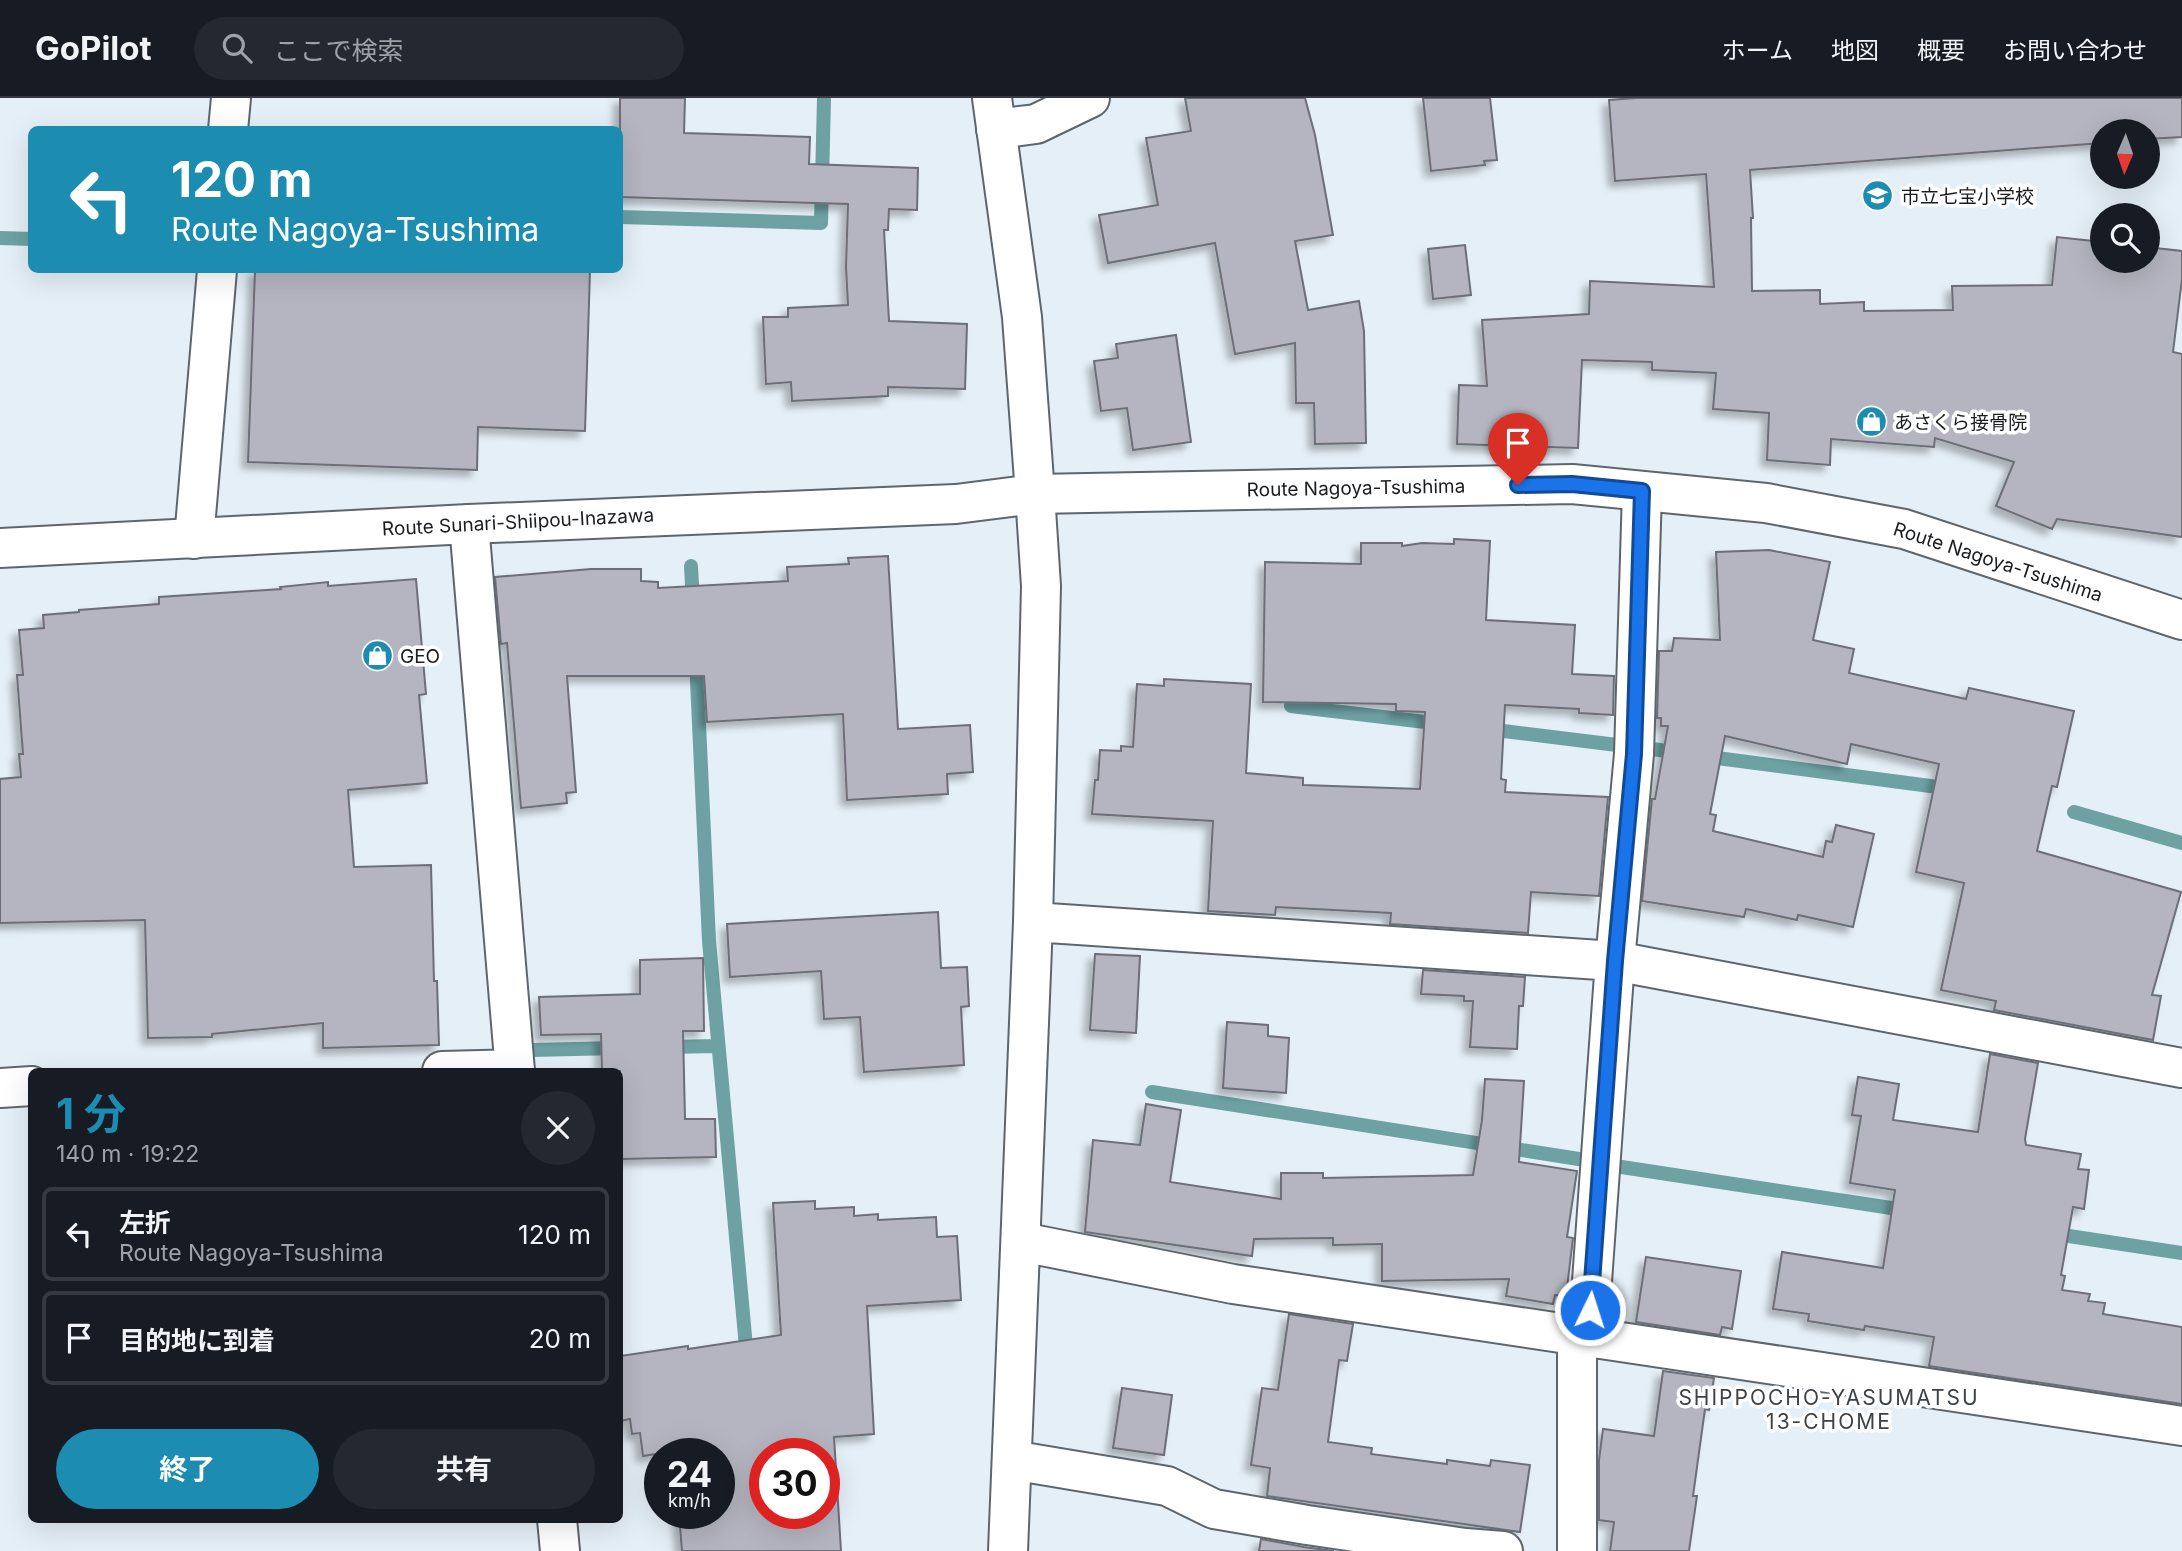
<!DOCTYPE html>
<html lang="ja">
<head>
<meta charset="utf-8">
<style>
	:root { --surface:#171b24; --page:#242831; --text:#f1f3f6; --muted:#9ea1a6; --line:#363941; --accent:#1c8cb1 }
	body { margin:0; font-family:Inter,"Noto Sans JP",sans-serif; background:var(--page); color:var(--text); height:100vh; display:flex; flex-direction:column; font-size:26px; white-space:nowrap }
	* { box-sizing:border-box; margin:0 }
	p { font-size:23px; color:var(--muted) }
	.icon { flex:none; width:38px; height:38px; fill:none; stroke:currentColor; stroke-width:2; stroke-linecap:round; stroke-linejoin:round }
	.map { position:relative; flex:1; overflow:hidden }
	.sheet { position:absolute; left:28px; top:970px; width:595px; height:455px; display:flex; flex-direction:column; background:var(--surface); border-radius:10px; box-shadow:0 7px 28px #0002 }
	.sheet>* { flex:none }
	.top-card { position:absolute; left:28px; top:28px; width:595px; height:147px; border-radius:10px; box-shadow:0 7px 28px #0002; background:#1c8cb1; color:#fff; overflow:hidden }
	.needle { width:46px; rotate:182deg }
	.fabs { position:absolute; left:2090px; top:21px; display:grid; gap:14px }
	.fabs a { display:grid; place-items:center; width:70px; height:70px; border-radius:50%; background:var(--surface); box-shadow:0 7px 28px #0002; font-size:35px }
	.speed { position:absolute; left:644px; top:1340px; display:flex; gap:14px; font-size:35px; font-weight:700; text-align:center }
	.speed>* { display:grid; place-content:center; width:91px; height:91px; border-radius:50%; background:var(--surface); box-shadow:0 7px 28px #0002; line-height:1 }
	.speed small { font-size:18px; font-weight:400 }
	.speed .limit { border:10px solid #d22; background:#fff; color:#111 }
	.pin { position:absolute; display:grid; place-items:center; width:60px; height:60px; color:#fff; margin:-72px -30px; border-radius:50% 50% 50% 0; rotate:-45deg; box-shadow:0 0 7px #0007 }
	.pin .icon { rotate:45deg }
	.me { position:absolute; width:77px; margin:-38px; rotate:4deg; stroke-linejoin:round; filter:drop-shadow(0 0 5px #0008) }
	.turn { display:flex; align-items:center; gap:24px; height:147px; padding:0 28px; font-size:32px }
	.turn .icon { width:91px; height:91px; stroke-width:2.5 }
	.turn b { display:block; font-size:49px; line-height:60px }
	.round { display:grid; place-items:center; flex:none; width:74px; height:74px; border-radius:37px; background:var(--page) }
	.overview { display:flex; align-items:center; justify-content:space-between; height:119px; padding:0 28px }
	h1 { font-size:42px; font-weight:700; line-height:52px; color:var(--accent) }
	.action { display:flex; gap:14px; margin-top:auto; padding:14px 28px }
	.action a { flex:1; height:80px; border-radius:42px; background:var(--accent); color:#fff; font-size:28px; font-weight:700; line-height:80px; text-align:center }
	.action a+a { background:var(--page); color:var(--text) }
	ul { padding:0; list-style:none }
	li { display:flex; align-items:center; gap:21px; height:94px; margin:0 14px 10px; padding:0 14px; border:4px solid var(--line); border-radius:10px }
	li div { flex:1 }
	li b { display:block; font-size:26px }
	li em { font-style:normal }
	header { display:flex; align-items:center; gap:42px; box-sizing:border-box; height:98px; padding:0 35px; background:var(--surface); border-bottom:2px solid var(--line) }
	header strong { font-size:33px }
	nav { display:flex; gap:38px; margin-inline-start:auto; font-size:24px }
	.search { width:490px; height:63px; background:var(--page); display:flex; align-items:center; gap:18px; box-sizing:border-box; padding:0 24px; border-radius:38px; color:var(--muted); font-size:26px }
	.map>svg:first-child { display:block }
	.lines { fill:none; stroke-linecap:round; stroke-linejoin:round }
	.stream { stroke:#6da1a2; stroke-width:14 }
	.building { fill:#b4b5c0; stroke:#6d6e77; stroke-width:2; fill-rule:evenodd; filter:url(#shadow) }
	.minor-casing { stroke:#5e666d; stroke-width:42 }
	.major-casing { stroke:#5e666d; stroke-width:42 }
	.minor { stroke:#fff; stroke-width:38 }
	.major { stroke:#fff; stroke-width:38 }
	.route-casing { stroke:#114b97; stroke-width:18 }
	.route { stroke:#1a73e8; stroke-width:12 }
	.labels { text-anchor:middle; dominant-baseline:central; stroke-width:7; stroke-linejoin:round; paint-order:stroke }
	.poi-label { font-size:19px; fill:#1a1d20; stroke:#fff; text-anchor:start }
	.street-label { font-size:19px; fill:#1a1d20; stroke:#fff }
	.neighbourhood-label { font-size:21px; letter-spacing:2px; fill:#3b4349; stroke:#fff }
</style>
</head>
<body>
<header>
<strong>GoPilot</strong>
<div class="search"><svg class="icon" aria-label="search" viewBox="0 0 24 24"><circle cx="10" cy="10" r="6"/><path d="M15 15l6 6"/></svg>ここで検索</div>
<nav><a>ホーム</a><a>地図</a><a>概要</a><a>お問い合わせ</a></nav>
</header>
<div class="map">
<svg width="2182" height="1453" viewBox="0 0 2182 1453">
	<defs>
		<filter id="shadow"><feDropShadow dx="-6" dy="6" stdDeviation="3.5" flood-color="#0004"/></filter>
	</defs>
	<rect width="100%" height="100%" fill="#e5eff7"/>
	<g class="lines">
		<!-- stream -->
		<path class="stream" d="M620,119l201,6 3,-125
			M0,140l32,1
			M691,468l2,38
			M696,561l13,282 38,417
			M1291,608l151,18
			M1487,631l130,16
			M1652,651l30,4
			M1702,658l251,33
			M2074,714l108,31
			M666,949l51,-1
			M531,952l87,-2
			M1152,994l433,68
			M1615,1068l296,45
			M2049,1135l133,20"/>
	</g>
	<!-- building -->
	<path class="building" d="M620,0h65l-1,35 126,4 -1,27 109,4 -1,42 -28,-1 -1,21h-4l5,91 78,3 -2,65 -77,-2v9l-96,5 -1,-19 -25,2 -3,-67h25v-9l60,-3 -2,-38 2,-63 -228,-7z
		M1185,0h120l10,37 18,100 -38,6 13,69 51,-9 5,30 2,112 -51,1 -1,-41h-18l-1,-60 -60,11 -20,-111 -107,20 -9,-48 59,-10 -12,-67 45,-7z
		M1423,0h67l7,62 -13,1 1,4 -54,6z
		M1636,0h546v39l-35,2v-8h-45v12l-352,27 3,48h-2l1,73 68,-1v14l44,-2v9l89,-1 -1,-24 100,-1 5,-48 45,5v19h45v-14l35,4v28l-9,73 9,2v183l-125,-18 -5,10 -56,-23 18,-44 -79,-24 -1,9 -103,-8 -1,26 -63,-5 2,-47 -56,-4 3,-36 -64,-3v-8l-70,-2 -4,88 -121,-4 2,-59 28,1 -5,-66 107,-6 1,-33 124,6 -8,-113 -91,7 -6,-81z
		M1465,147l6,50 -38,4 -5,-50z
		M255,172h335l-5,161 -107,-4 -1,43 -229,-8z
		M1176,237l15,107 -58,8 -6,-42 -26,3 -7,-50 24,-3 -2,-14z
		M1454,441l36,2 -4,79 89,5 -3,49 42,2 -1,39 -34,-2v-4l-74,-4 -4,74 5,1 -1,12 103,5 -9,99 -68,-4 -3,41 -138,-9 1,-11 -115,-6 -1,8 -67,-4 5,-90 -121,-7 3,-34h3l2,-30 21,1v-5l12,1 4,-63 27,2v-7l87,5 -5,89 57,5v7l117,4 5,-77 -29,-1v-7l-133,-2 2,-140 96,2v-21h41v3l20,-3 32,1z
		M1769,452l61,12 -17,78 41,9 -5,24 117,26 3,-11 105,23 -17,76 -5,-1 -15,65 144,41 -29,103 9,1 -8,44 -159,-30 2,-9 -55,-11 23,-107 -48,-11 23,-108 -88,-20 -4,20 -122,-28 -15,78 6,1 -3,16 110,26 3,-16 6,1 4,-17 38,9 -21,93 -55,-12 -1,5 -51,-11 -2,8 -102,-16 10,-102h3l13,-73h-7v-8h-4l2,-67h13l2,-13 46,2 -4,-88z
		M888,458l10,173 72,-4 3,47 -26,2 1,20 -101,6 -4,-86 -136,8 -3,-46h-137l9,116 -10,1 1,10 -46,5 -14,-165 -6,1 -6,-67 96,-8h50v12l17,1v6l130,-7 -1,-14 62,-3 -1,-6z
		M416,481l10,115 -7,1 8,88 -79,7 6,77 77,-2 3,116h3l2,64 -116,3v-25l-111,11v3l-64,1 -3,-118 -145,3v-144l21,-2 -2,-23h4l-6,-79h6l-4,-45 25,-2 -1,-13 36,-3v-2l80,-6v-7l122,-8 -1,-2 48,-5v4z
		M938,814l3,56 26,-1 2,39 -8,1 3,58 -100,7 -4,-55 -36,2 -3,-48 -91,6 -3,-53z
		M1095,856l45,2 -4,77 -46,-3z
		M703,860l1,73h-21l2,88h30l1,38 -96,2v-88h-18l-1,-37 -60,1 -2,-38 101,-3v-34z
		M1423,872l102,7 -2,29h-4l-2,43 -47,-2 3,-46h-9v-5l-43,-2z
		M1227,924l41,3v11l21,2 -3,55 -63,-5z
		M1990,956l48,9 -13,76 1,6 55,9 -3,15 11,1 -5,39 -11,-2 -12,68 4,1 -3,14 28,4 -2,7 17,2 -2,11 79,13v77l-253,-38 5,-29 -69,-11 -1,4 -56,-9 1,-7 -36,-5 9,-57 101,16 12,-78 -45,-7 11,-67 -9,-1 6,-38 41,7 -6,36 85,12z
		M1485,981l39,2 -5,81 58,9 -10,66 6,1 -7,58 -11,-1 -2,9 -47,-8 3,-17 -127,2v-37l-49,1v-7l-79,1 -2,17 -167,-24 8,-92 47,5 6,-41 35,6 -11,72 111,17v-26h42v5l150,-3 9,-55z
		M815,1103v8l39,-2v9l24,-2v6l58,-3 1,20 20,-1 4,64 -94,6 7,128 -40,3 7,114h-159l-3,-37h40v-60h-44v-3l-32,5 -3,-23 -8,1 -2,-15 -10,2v-65l68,-10v3l93,-14 -8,-132zM765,1356h59v60h-59z
		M1646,1159l95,14 -9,58 -10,-2 -2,8 -84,-13z
		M1289,1216l64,10 -6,37 -8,-1 -11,82 44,6 -1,6 76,10v-4l43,6 1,-6 39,5 -10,67 -253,-36 3,-28 -19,-3 11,-77 16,2z
		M1663,1273l51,7 -5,32 -4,-1 -12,87h4l-8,55h-79l4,-29 -15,-2v-60l4,-31 51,7z
		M1122,1290l50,7 -8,60 -51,-7z
		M1261,1441l43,8 30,4h-75z"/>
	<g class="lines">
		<defs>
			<path id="minor" d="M996,31l40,-5 54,-26
				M228,32l3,-32
				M469,426l46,547
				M194,441l23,-269
				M1033,824l582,39 567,107
				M442,973l73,-2
				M0,990l32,-2
				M1022,1144l211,42 949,142
				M1588,1239l27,-376 19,-207 8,-263
				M1012,1362l155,26 47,23 93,16 158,23 38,3
				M557,1421l3,32
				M1008,1453l25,-629 8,-336 -6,-92
				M1577,1453v-216"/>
			<path id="major" d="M992,0l30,219 13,177
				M0,450l469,-24 487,-20 79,-10 537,-10 194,19 138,26 278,91"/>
		</defs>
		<!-- minor casing -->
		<use href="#minor" class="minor-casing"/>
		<!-- major casing -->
		<use href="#major" class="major-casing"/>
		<!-- minor -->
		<use href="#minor" class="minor"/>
		<!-- major -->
		<use href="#major" class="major"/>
	</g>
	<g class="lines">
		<defs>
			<path id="route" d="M1518,387l54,-1 70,7 -8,263 -19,207 -25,349"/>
		</defs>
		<!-- route casing -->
		<use href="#route" class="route-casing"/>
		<!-- route -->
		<use href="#route" class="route"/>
	</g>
	<!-- icons -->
	<defs>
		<symbol id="school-disc" viewBox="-11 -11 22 22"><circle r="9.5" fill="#1c8cb1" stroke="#fff"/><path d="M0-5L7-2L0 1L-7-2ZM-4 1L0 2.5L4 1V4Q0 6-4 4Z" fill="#fff"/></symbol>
		<symbol id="shop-disc" viewBox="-11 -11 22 22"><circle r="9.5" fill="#1c8cb1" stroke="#fff"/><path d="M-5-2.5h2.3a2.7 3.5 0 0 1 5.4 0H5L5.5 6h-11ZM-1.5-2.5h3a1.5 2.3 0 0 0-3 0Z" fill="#fff"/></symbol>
	</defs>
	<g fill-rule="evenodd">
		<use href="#school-disc" x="1860" y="80" width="35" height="35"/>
		<use href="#shop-disc" x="1854" y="306" width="35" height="35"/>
		<use href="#shop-disc" x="360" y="540" width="35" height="35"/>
	</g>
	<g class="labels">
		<!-- poi labels -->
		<g class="poi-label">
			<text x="1901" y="98">市立七宝小学校</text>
			<text x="1894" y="324">あさくら接骨院</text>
			<text x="400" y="558">GEO</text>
		</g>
		<!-- street labels -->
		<g class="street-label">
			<text transform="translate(1356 390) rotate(-1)">Route Nagoya-Tsushima</text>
			<text transform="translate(518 424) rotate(-3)">Route Sunari-Shiipou-Inazawa</text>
			<text transform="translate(1998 464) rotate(18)">Route Nagoya-Tsushima</text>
		</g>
		<!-- neighbourhood labels -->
		<g class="neighbourhood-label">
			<text x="1829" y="1299">SHIPPOCHO-YASUMATSU<tspan x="1829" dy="24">13-CHOME</tspan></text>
		</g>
	</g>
</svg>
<div class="fabs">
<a><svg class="needle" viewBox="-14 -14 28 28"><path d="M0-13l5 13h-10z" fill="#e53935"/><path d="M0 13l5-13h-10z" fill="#9ea1a6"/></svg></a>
<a><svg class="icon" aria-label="search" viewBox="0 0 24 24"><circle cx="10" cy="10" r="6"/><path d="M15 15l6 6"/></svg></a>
</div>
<div class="speed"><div>24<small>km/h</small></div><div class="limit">30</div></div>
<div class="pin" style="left:1518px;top:387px;background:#d93025"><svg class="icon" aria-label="arrive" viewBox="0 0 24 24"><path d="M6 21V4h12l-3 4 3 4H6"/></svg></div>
<svg class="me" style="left:1590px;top:1212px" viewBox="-20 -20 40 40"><circle r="17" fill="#1a73e8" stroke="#fff" stroke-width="3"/><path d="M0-11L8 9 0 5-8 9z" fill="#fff"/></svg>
<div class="top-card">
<div class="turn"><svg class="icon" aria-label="left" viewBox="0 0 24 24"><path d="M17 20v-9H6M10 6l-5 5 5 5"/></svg><div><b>120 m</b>Route Nagoya-Tsushima</div></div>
</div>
<section class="sheet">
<div class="overview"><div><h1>1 分</h1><p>140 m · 19:22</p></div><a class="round"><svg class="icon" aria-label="close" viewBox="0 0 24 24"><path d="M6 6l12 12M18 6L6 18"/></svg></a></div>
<ul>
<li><svg class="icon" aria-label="left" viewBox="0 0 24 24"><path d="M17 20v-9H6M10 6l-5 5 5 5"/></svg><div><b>左折</b><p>Route Nagoya-Tsushima</p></div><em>120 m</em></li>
<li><svg class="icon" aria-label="arrive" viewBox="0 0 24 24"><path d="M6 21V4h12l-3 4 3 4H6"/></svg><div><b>目的地に到着</b></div><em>20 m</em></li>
</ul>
<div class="action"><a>終了</a><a>共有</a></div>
</section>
</div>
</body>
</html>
